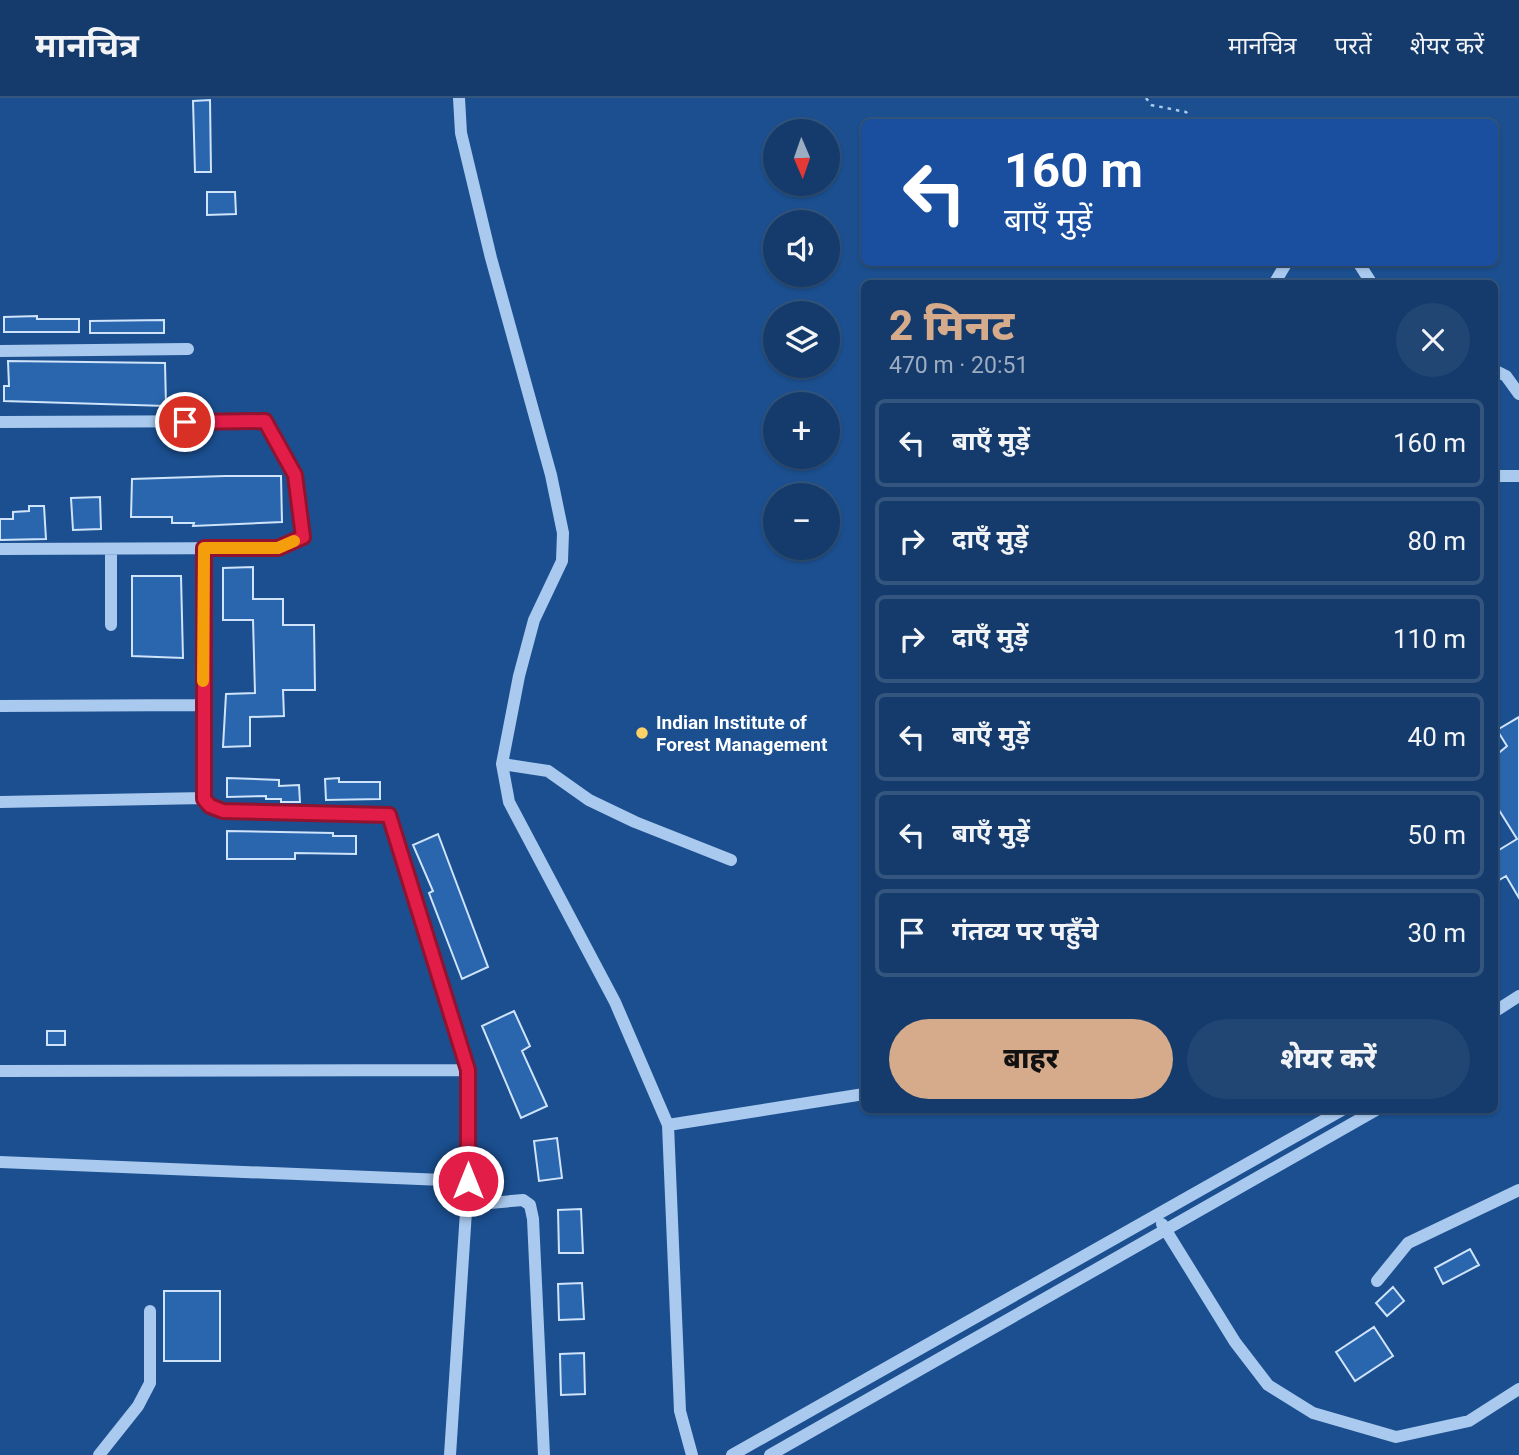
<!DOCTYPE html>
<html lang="hi">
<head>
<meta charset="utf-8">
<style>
	:root { --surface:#143b6b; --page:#214673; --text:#f1f3f6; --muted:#9dadc1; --line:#33557e; --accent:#d6ab8b }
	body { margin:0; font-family:Roboto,"Noto Sans Devanagari",sans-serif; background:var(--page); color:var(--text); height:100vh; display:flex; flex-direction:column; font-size:26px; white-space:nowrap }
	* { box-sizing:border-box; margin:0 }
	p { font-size:23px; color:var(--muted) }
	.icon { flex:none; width:38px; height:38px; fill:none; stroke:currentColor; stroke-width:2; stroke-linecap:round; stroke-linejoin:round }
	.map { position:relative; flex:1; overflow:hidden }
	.sheet { position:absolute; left:861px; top:182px; width:637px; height:833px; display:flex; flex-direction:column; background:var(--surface); border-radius:10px; box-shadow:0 2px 5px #0004,0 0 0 2px var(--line) }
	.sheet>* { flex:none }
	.banner { position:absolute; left:861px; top:21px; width:637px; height:147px; border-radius:10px; box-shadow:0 2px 5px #0004,0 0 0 2px var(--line); background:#1a4fa0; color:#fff; overflow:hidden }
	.needle { width:46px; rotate:178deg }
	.buttons { position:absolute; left:763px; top:21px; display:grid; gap:14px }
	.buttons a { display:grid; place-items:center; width:77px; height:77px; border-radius:50%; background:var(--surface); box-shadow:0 2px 5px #0004,0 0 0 2px var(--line); font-size:35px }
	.pin { position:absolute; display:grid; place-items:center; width:60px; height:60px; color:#fff; margin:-30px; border:4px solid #fff; border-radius:50%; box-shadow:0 2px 7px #0007 }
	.me { position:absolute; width:77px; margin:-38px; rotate:0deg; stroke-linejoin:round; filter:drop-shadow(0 0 5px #0008) }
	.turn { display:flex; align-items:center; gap:24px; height:147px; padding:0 28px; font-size:32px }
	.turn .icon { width:91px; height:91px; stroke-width:2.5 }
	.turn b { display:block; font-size:49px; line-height:60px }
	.round { display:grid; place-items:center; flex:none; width:74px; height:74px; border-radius:37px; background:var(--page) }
	.summary { display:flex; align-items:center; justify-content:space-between; height:119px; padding:0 28px }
	h1 { font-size:42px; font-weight:800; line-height:52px; color:var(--accent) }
	.button { display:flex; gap:14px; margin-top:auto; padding:14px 28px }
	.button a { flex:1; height:80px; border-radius:42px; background:var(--accent); color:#111; font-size:28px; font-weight:800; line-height:80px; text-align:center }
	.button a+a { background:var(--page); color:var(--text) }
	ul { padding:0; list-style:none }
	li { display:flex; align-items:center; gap:21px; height:88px; margin:0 14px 10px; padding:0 14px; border:4px solid var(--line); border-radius:10px }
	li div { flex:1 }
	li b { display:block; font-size:26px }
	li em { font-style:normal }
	header { display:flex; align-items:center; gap:42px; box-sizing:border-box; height:98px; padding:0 35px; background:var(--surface); border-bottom:2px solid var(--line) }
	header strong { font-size:33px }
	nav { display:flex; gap:38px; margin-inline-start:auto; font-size:24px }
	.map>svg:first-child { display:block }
	.building { fill:#2a66ad; stroke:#cfe3fa; stroke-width:2 }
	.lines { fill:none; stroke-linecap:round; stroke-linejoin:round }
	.path { stroke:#a9c9ee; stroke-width:2.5; stroke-dasharray:3.5 5; stroke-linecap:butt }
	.minor { stroke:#a9c9ee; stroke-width:12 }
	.route-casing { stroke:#92132f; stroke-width:18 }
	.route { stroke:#e11d48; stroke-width:12 }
	.slow { stroke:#f59e0b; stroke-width:12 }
	.poi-dot { fill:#ffd166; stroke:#1b4f8f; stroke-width:2.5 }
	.labels { text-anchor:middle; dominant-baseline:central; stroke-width:7; stroke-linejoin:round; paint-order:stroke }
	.poi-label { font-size:19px; font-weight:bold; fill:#fff; stroke:#1b4f8f; text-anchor:start }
</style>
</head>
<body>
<header>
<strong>मानचित्र</strong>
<nav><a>मानचित्र</a><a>परतें</a><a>शेयर करें</a></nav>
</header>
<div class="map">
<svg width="1519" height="1357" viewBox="0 0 1519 1357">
	<rect width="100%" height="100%" fill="#1b4f8f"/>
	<!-- building -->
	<path class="building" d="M210,2l1,72h-16l-2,-71z
		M207,94h28l1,22 -29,1z
		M37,218v3h42v13h-75v-15z
		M164,222v13h-74v-12z
		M8,263l157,2 1,43 -162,-5v-15h5z
		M225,378h56l1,46 -89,4 1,-3h-22v-6h-41l1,-38z
		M100,399l1,32 -28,1 -2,-32z
		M29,408h15l2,33 -46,1v-21h13v-7l16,-1z
		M253,469v32h30v26h31l1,65h-32l1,26 -34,1v29l-27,1 3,-53 29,-1 -2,-73h-30v-52z
		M132,478h49l2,82 -51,-2z
		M1519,619v181l-13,-22 -12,7v-30l23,-14 -23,-37v-45l13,-11 -10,-16z
		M227,680l52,2v6l20,-1 1,17h-19v-3h-15v-3l-39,1z
		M339,680v4h41v17l-54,1 -1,-21z
		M227,733l106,2v3h23v18l-61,-1v6h-68z
		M438,736l50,133 -26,12 -33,-86 4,-2 -20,-46z
		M514,913l16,35 -8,5 25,55 -26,12 -39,-92z
		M47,933h18v14h-18z
		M557,1040l5,40 -23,3 -5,-40z
		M581,1111l2,44h-24l-1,-43z
		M1470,1151l9,16 -36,19 -8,-16z
		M582,1185l2,36 -25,1 -1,-36z
		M1393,1189l11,14 -17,15 -11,-13z
		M164,1193h56v70h-56z
		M1374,1229l19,29 -38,25 -19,-29z
		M584,1255l1,41 -24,1 -1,-41z"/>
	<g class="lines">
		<!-- path -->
		<path class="path" d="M1146,0l5,7 35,7 6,10"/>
		<!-- minor -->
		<path class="minor" d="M459,0l2,35 30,125 60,217 12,58 -1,28 -28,59 -15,56 -17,88 7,38 106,200 53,123
			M1358,164l14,22
			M1274,186l13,-22
			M0,253l188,-2
			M1494,272l12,6 13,18
			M0,324l265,-1 30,55 8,61 -25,11 -278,1
			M1494,382l4,-4h21
			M204,450v250l6,8 13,5 166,4 79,255v111l-18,274
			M111,527v-76
			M0,608l203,-1
			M502,666l46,7 41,29 46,22 96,38
			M0,704l204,-4
			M1494,914l25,-16
			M0,973l468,-1
			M0,1064l468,19
			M467,1107l56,-5 7,5 3,14 11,236
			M1162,1126l73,118 33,43 45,28 83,24 73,-16 50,-32
			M1377,1183l31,-38 111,-53
			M99,1357l39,-49 12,-23v-72
			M692,1357l-12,-44 -12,-286 196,-31
			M732,1357l610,-345
			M770,1357l606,-345"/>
	</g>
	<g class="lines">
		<defs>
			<path id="route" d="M185,324l80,-1 30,54 8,62 -25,11h-74v251l6,7 13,5 166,4 79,255v111"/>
		</defs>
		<!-- route casing -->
		<use href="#route" class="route-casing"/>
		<!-- route -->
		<use href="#route" class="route"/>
		<!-- slow -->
		<path class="slow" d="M203,583l1,-133h74l16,-7"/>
	</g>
	<!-- markers -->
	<circle class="poi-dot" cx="642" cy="635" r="7"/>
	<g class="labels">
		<!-- poi labels -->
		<g class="poi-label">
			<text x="656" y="624">Indian Institute of<tspan x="656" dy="22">Forest Management</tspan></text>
		</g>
	</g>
</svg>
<div class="buttons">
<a><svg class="needle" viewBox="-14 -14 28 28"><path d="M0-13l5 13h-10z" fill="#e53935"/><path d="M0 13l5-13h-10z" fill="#9dadc1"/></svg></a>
<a><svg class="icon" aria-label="sound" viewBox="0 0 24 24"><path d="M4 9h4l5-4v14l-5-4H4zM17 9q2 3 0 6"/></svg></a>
<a><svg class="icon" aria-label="layers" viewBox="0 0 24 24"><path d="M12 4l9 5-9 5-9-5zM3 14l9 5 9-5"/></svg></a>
<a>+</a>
<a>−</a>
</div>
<div class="pin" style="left:185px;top:324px;background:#d93025"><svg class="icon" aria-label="arrive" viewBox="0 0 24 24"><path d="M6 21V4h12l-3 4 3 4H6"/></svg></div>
<svg class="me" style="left:468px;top:1083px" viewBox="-20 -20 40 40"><circle r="17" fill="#e11d48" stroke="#fff" stroke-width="3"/><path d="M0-11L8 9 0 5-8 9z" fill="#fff"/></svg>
<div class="banner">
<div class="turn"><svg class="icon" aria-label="left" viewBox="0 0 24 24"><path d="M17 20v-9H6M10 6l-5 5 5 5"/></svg><div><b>160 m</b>बाएँ मुड़ें</div></div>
</div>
<section class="sheet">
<div class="summary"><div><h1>2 मिनट</h1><p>470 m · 20:51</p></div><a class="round"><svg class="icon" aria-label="close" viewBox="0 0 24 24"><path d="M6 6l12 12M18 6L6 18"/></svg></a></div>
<ul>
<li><svg class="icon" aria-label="left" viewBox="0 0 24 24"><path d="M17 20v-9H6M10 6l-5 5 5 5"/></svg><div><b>बाएँ मुड़ें</b></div><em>160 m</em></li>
<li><svg class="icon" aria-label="right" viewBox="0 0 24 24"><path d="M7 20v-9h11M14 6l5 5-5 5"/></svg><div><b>दाएँ मुड़ें</b></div><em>80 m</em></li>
<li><svg class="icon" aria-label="right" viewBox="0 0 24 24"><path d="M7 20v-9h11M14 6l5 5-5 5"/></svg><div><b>दाएँ मुड़ें</b></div><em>110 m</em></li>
<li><svg class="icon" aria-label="left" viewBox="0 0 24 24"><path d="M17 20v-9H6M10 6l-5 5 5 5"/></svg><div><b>बाएँ मुड़ें</b></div><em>40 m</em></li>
<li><svg class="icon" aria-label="left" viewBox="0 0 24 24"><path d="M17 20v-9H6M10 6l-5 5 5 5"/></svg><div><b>बाएँ मुड़ें</b></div><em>50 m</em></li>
<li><svg class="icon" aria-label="arrive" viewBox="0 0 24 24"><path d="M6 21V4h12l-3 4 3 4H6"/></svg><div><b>गंतव्य पर पहुँचे</b></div><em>30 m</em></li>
</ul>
<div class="button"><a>बाहर</a><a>शेयर करें</a></div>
</section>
</div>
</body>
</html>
